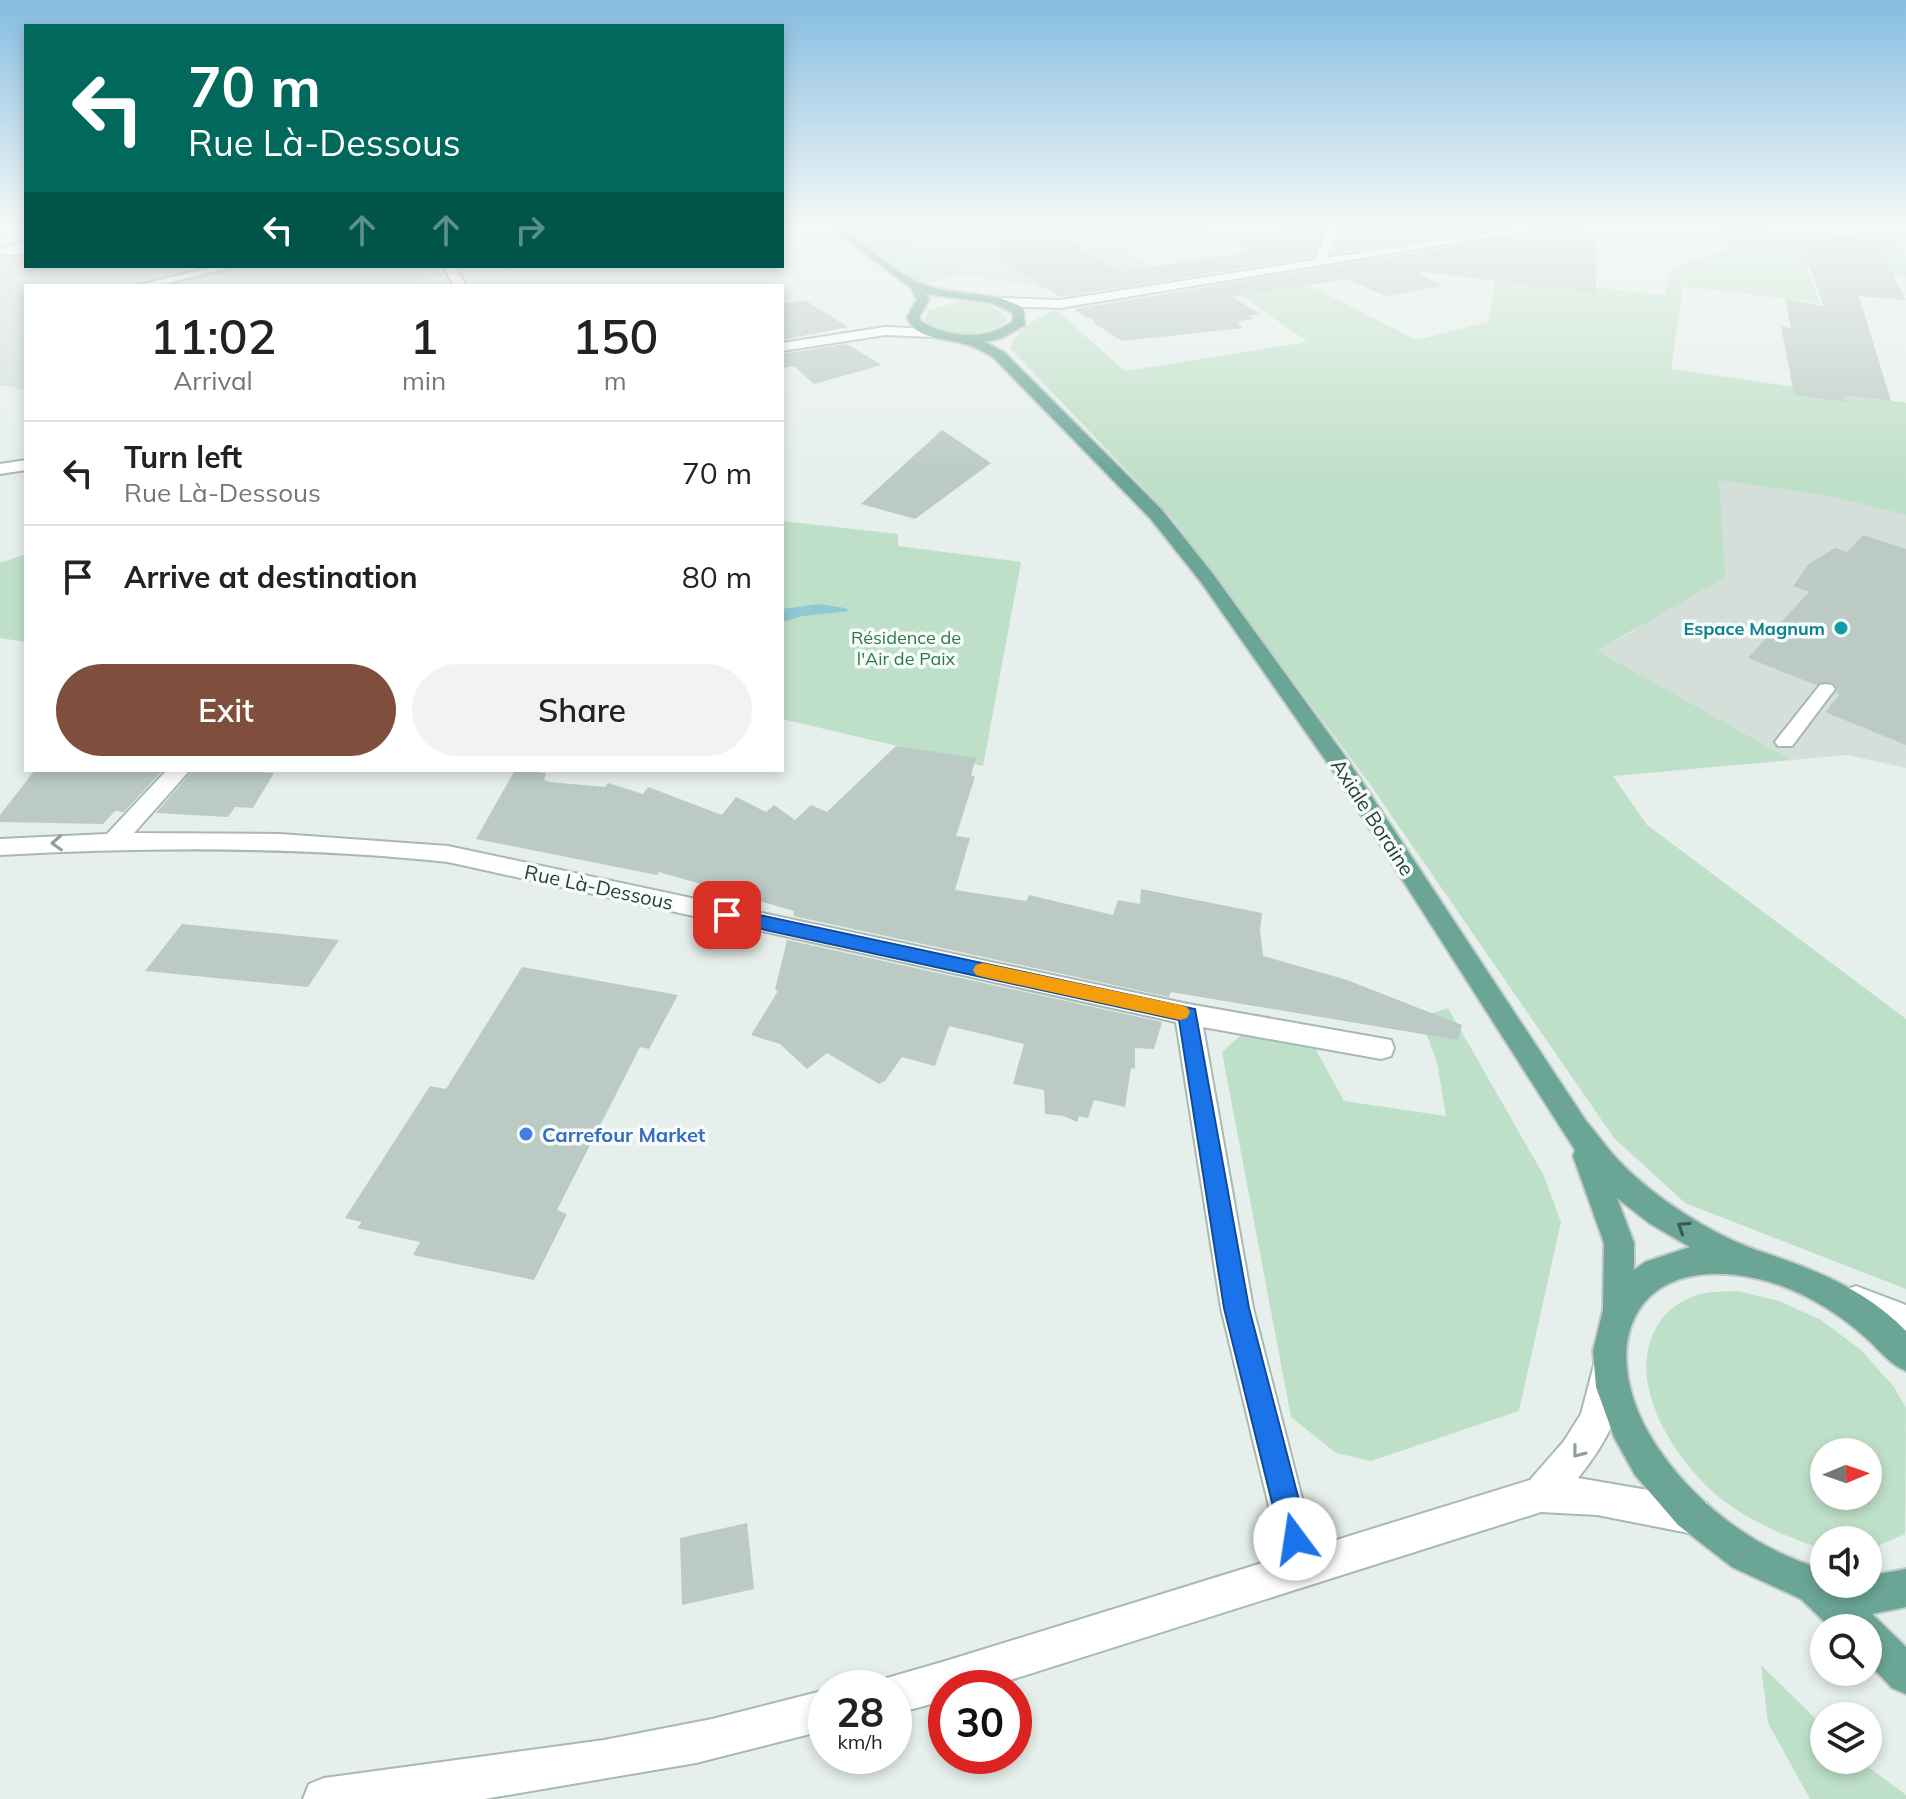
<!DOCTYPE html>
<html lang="en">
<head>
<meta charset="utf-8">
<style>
	:root { --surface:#fff; --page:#f2f2f2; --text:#222; --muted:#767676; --line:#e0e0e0; --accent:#804e3d }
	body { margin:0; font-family:Mulish,sans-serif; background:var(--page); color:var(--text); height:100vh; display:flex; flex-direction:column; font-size:30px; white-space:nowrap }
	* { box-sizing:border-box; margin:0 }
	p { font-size:26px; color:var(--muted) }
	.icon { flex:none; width:44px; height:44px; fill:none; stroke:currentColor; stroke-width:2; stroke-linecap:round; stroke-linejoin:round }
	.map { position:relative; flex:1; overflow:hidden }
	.details { position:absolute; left:24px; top:284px; width:760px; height:488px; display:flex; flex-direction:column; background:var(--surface); border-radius:0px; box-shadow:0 4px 12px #0003 }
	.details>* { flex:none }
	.top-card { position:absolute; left:24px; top:24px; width:760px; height:244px; border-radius:0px; box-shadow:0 4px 12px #0003; background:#00695c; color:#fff; overflow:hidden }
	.needle { width:52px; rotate:88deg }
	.tools { position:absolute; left:1810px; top:1438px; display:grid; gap:16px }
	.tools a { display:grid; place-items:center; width:72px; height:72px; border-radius:50%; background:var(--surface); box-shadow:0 4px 12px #0003; font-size:40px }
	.speed { position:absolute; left:808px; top:1670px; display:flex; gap:16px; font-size:40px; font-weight:700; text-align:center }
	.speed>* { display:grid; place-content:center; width:104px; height:104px; border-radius:50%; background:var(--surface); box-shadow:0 4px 12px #0003; line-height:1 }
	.speed small { font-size:20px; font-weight:400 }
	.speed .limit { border:12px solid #d22; background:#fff; color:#111 }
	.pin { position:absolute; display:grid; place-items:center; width:68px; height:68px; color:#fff; margin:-34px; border-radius:16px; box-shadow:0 4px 12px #0006 }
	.me { position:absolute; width:88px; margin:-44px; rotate:346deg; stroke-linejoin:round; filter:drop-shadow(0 0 6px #0008) }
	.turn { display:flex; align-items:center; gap:28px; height:168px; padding:0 32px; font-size:36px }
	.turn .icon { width:104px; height:104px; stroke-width:2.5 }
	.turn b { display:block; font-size:56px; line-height:68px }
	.lanes { display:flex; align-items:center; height:76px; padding:0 32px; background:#0003; justify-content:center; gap:40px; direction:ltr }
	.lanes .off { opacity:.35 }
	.eta { display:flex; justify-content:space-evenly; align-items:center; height:136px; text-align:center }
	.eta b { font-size:48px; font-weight:600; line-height:56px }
	.primary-button { display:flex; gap:16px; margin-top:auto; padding:16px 32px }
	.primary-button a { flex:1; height:92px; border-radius:48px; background:var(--accent); color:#fff; font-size:32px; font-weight:600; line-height:92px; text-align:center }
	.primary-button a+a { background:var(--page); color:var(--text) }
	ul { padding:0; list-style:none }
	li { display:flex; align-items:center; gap:24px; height:104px; padding:0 32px; border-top:2px solid var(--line) }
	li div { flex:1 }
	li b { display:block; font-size:30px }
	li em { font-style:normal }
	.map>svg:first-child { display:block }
	.built { fill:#d4dfda }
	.green { fill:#bfe0c8; fill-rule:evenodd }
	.water { fill:#8ec9d4 }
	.building { fill:#bbcac4 }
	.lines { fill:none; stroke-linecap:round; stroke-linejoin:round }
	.service-casing { stroke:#a8b8b2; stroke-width:4 }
	.minor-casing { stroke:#a8b8b2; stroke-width:4 }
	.tertiary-casing { stroke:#a8b8b2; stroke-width:4 }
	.primary-casing { stroke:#c2cac8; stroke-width:4 }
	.service { fill:#fff; fill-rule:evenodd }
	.minor { fill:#fff; fill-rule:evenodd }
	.tertiary { fill:#fff; fill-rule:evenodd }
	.primary { fill:#6aa596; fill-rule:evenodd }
	.oneway { stroke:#92a09c }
	.oneway2 { stroke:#365b51 }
	.route { fill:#1a73e8; stroke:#114b97; stroke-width:2 }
	.slow { fill:#f59e0b }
	.culture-dot { fill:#0f9aa8; stroke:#f7fbf9; stroke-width:3 }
	.shop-dot { fill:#3f7fe0; stroke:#f7fbf9; stroke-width:3 }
	.labels { text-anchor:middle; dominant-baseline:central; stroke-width:7; stroke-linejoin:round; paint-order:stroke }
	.far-culture-label { font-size:18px; font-weight:bold; fill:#0d838f; stroke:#f7fbf9; text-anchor:end }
	.far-park-label { font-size:18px; fill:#2d7a4b; stroke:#f7fbf9 }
	.street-label { font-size:20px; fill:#24423a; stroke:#f7fbf9 }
	.shop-label { font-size:20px; font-weight:bold; fill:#366cbe; stroke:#f7fbf9; text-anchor:start }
</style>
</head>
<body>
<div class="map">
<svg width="1906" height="1799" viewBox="0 0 1906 1799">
	<rect width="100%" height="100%" fill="#e6efeb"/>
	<!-- built -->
	<path class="built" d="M893,227h379l-165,11 66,41 -64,12 -9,-5 -54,3 -84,-15z
		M26,248v18h413l5,11 -67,9h-351v104l-26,-5v-129z
		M1718,479l111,17 77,19v253l-59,-13 -55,5 -196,-109 38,-20z"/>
	<!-- green -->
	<path class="green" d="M835,227h58l69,47 -46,12z
		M1723,227l170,11 13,18v21l-101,-11 15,37 -137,-17 -12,83 235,34v112l-77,-19 -110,-16 6,97 -128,74 195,109 -179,16 34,49 259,194v270l-221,-86 -71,-65 -245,-355 -198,-266 -161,-169c8,-20 26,-29 45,-39l70,62 183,-29 -83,-58 61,-11 130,67 73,-18 6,-45 170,18 8,-27 56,-19z
		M961,301l25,2 21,13 -1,5c-19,16 -62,17 -81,-1l4,-10z
		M782,521l116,13v12l123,16 -38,204 -201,-47z
		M26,554v88l-26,-4v-75z
		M1448,1008l96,168 17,46 -42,189 -148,50 -35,-8 -45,-36 -69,-365 19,-17 74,13 29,53 102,15 -9,-54 -17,-45z
		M1738,1291l41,10 42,19 40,30 33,37 12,21 -1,126 -34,15h-3v-9h-44l-1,9c-36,-12 -68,-25 -99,-48 -48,-37 -105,-123 -63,-181 10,-13 24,-22 40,-26 11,-3 25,-2 37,-3zM1824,1452h44v44h-44z
		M1761,1665l63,62v33h35l47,35v4h-96l-42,-76z"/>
	<!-- water -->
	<path class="water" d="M819,604l26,4 4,3 -46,5 -21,6v-13z"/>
	<!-- building -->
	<path class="building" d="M974,227h73l71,45 131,-20 -20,-17 97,-8 -13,30 -253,40 -70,-46 16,-3z
		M1342,227h168l-178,27z
		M1554,227h24l18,7v59l-181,-22 28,15 -58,10 -38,-17 -115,18 29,17 -12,2 5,3 -17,3 6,6 -121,13 -28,-18 -2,-5 -4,1 -14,-10 477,-79z
		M1872,233l34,67 -47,-4 32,105 -47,-6 2,7 -52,-7 -13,-70 10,4 -6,-30 39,7 -24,-67z
		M805,300l43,27 -66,13v-36z
		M847,344l35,21 -68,19 -20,-18 -12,2v-14z
		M942,430l49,33 -76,56 -54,-15z
		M1863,535l43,14v196l-81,-33 15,-18 -4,-1 2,-4 -6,-7 -16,3 -68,-27 61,-66 -16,-6 16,-22 26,-16 12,4z
		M896,746l80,12 -5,17 4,2 -19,59 14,2 -15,52 71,11 3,-6 84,20 5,-15 22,4 1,-15 121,24 -2,17 3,26 84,24 115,45 -4,15 -287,-48 -2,5 -376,-81 1,-5 -135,-39 -2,3 -181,-36 39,-69 31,3 -2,7 6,2 55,5 3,-4 35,11 5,-7 74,28 14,-18 30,15 8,-7 21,15 16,-15 16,7z
		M35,770h128l-39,42 -9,-1 -12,13 -103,-2v-7z
		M193,770h70l-2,2 13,1 -21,35 -18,-1 -7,10 -72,-4z
		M182,924l80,8 77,8 -31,47 -163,-16z
		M787,940l375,82 -8,27 -19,-1v21l-4,-1 -6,39 -31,-7 -6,18 -9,-2 -2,6 -13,-6 -19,-2 -1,-24 -31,-6 11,-40 -75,-18 -14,40 -33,-9 -17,24 -6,3 -52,-31 -20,16 -27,-25 -29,-9 27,-44 -3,-1z
		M522,967l156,28 -29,54 -9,-2 -83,163 10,4 -33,66 -121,-25 7,-13 -63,-14 5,-6 -17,-4 85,-132 16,3z
		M747,1523l7,66 -72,16 -2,-67z"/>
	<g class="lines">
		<defs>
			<path id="service" d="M26,248v6l-26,1v-6z
				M217,266h20l-81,20h-21z
				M1826,684l6,1 3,4 -3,4 -40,53h-14l-3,-4 3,-4 42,-53z"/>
			<path id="minor" d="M26,241v7l-26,8v-7z
				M443,266h12l11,20h-12z
				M167,770h23l-56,63 146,1 168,12 740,158 203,36 3,8 -3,8 -10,3 -178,-32 50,281 67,260 -5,13 -13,5 -13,-5 -5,-13 -63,-260 -45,-286 -728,-160c-149,-16 -298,-15 -448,-7v-16l107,-5z"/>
			<path id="tertiary" d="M1329,227h10l-12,31 200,-31h24l-491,81 -57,-2 -6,-4 6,-4 57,2 255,-40z
				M885,327l48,2 7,4 -7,4 -48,-2 -103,16v-8z
				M26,460v10l-26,4v-10z
				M1856,1286l50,19v32l-61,-25 -5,-11 5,-11z
				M1607,1357l12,4c15,38 -18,89 -41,117l116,20 13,5 5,13 -5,13 -13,5 -97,-19 -56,-3 -556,176h-39v12l-52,14v-26h-17l3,-8 69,-20 581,-180 34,-39 17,-27 14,-53z
				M826,1690v40l-130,33 -212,36h-181l6,-15 15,-6 280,-38 108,-21z"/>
			<path id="primary" d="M830,227h12c26,20 54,48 86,59 32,11 65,4 95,22l2,17 -23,13 -17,4 19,10 158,158 51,64 134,185 239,362c12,14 23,30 36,43 33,34 89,70 134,86 55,18 108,38 150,81v40c-17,-7 -27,-22 -41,-34 -29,-26 -68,-49 -106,-58 -131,-30 -167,75 -99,172 38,55 99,101 164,118v15h44v-8l38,-7v38l-34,7 34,33v47l-14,-6 -24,-25v-35h-37l-30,-29 -69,-32 -54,-42 -43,-50 -21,-38 -18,-50 -3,-36 10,-41 1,-67 -31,-87 2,-6 -244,-382 -130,-186 -51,-64 -156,-160c-10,-6 -19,-12 -30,-14 -19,-6 -50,-5 -57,-27l10,-17 -6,-12zM926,294l66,9 21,10v8c-27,20 -64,17 -92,0l-2,-4 10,-17zM1617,1198l32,25 41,24 -45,15 -11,8v-27z"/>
		</defs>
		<!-- service casing -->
		<use href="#service" class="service-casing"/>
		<!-- minor casing -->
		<use href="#minor" class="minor-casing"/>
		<!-- tertiary casing -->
		<use href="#tertiary" class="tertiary-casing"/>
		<!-- primary casing -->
		<use href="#primary" class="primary-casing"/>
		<!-- service -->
		<use href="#service" class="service"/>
		<!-- minor -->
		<use href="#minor" class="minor"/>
		<!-- tertiary -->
		<use href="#tertiary" class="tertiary"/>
		<!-- primary -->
		<use href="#primary" class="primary"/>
	</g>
	<!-- one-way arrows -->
	<defs><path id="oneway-chevron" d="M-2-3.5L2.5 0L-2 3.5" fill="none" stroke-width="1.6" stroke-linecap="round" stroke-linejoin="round" transform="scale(2)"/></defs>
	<g class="oneway">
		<use href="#oneway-chevron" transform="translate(57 843) rotate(177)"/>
		<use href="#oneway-chevron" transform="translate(1578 1452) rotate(128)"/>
	</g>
	<use class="oneway2" href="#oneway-chevron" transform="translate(1683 1227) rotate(-147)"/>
	<!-- sky -->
	<linearGradient id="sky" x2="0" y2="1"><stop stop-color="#84bce0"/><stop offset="0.47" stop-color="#f4f8f6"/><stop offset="1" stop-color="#f4f8f6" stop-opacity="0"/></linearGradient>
	<rect width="1906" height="479" fill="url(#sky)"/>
	<!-- route -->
	<path class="route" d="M727,908l468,101 54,299 60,231 -4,10 -10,4 -10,-4 -4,-10 -57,-231 -45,-288 -459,-100 -2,-5z"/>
	<!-- slow -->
	<path class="slow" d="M983,963l197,42 7,2 3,5 -3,6 -7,2 -197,-43 -7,-2 -3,-5 3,-5z"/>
	<!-- markers -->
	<circle class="culture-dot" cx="1841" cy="628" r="8"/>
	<circle class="shop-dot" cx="526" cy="1134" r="8"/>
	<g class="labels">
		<!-- far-culture labels -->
		<g class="far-culture-label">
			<text x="1825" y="628">Espace Magnum</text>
		</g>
		<!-- far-park labels -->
		<g class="far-park-label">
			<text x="906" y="637">Résidence de<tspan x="906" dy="21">l'Air de Paix</tspan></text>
		</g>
		<!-- street labels -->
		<g class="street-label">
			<text transform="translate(1373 817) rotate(57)">Axiale Boraine</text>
			<text transform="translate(599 887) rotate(12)">Rue Là-Dessous</text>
		</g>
		<!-- shop labels -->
		<g class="shop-label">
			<text x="542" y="1134">Carrefour Market</text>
		</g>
	</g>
</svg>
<div class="tools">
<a><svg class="needle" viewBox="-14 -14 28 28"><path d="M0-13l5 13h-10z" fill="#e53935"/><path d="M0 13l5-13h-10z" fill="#767676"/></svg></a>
<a><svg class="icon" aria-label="sound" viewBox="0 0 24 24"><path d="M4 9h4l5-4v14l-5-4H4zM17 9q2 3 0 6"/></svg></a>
<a><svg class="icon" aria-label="search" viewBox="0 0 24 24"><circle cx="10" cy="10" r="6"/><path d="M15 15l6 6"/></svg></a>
<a><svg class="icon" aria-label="layers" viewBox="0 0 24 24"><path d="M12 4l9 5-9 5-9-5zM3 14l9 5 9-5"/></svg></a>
</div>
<div class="speed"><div>28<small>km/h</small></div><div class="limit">30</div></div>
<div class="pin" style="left:727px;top:915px;background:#d93025"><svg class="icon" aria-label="arrive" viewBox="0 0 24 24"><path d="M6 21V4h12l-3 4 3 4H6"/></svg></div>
<svg class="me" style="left:1295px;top:1539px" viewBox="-20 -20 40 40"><circle r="19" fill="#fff"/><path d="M0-13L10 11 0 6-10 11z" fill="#1a73e8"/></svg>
<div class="top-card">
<div class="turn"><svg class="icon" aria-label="left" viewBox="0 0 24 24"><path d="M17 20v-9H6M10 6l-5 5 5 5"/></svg><div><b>70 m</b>Rue Là-Dessous</div></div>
<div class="lanes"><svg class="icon" aria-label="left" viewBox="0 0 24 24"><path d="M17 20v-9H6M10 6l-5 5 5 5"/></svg><svg class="icon off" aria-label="ahead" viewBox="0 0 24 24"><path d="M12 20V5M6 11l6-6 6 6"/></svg><svg class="icon off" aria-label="ahead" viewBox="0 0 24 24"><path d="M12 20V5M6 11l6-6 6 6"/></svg><svg class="icon off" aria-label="right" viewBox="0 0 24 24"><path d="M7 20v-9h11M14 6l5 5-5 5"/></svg></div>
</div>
<section class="details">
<div class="eta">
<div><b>11:02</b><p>Arrival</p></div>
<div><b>1</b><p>min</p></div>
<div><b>150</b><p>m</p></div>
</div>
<ul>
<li><svg class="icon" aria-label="left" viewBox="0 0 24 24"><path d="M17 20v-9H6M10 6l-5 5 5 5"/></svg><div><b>Turn left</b><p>Rue Là-Dessous</p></div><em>70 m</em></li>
<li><svg class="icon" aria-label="arrive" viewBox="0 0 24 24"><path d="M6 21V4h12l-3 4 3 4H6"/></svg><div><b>Arrive at destination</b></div><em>80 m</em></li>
</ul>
<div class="primary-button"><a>Exit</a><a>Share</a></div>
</section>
</div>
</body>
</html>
